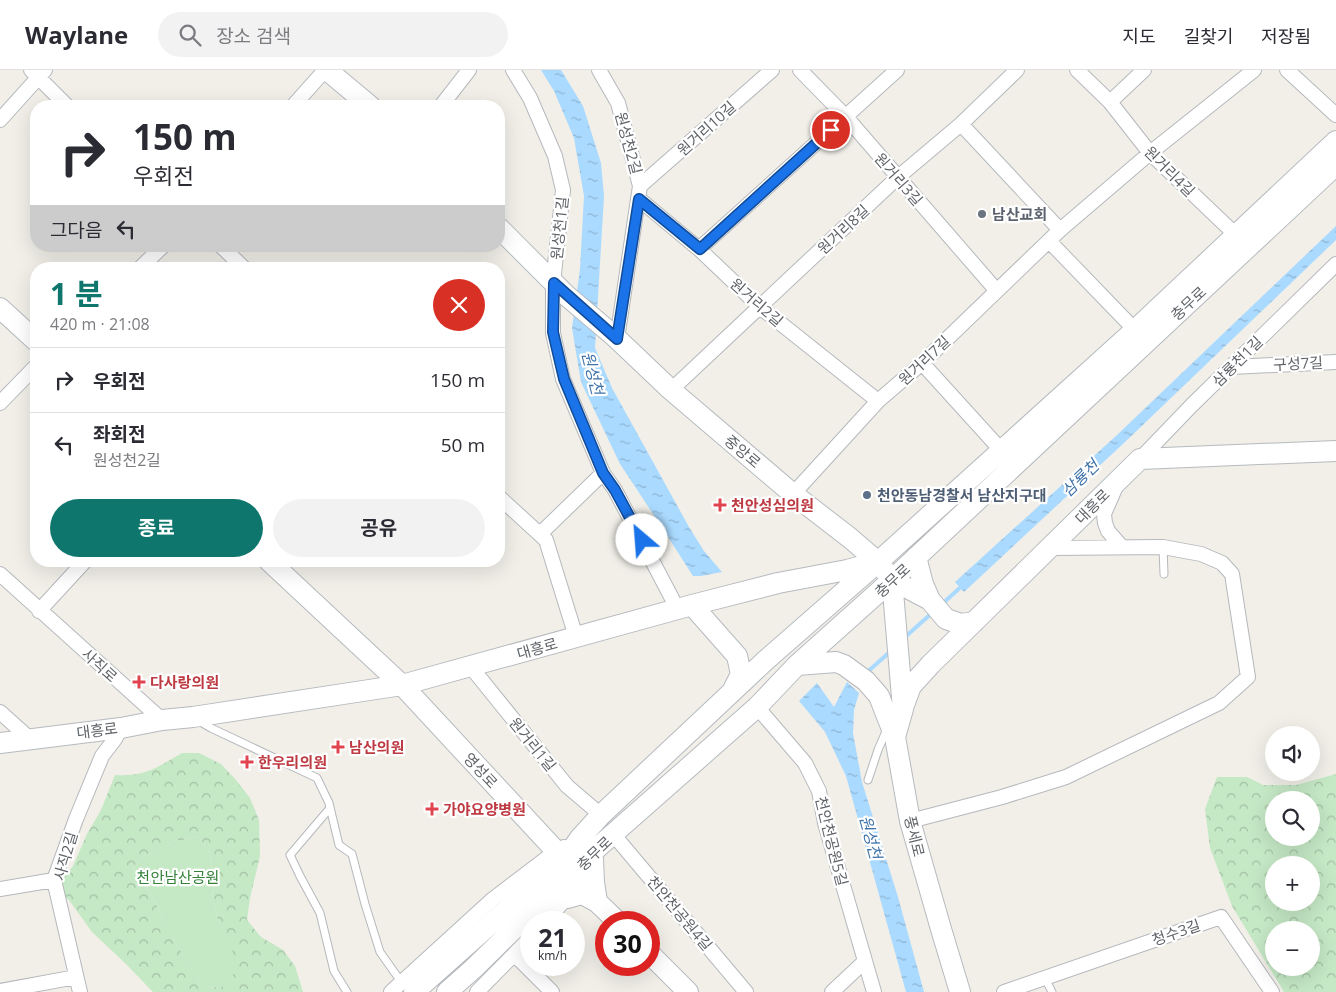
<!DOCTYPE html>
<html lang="ko">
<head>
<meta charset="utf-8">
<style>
	:root { --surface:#fff; --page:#f2f2f3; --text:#2b2b33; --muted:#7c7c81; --line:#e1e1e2; --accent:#0f766e }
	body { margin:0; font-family:"Open Sans","Noto Sans KR",sans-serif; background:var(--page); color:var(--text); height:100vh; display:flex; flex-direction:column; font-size:19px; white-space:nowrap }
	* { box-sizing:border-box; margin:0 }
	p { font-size:16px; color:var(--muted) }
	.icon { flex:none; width:28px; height:28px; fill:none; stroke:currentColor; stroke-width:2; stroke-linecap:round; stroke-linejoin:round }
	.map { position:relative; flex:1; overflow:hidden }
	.side { position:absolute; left:30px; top:192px; width:475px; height:305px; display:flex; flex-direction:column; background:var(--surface); border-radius:20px; box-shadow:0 5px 20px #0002 }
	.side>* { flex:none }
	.banner { position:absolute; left:30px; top:30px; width:475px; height:152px; border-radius:20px; box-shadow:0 5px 20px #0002; background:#fff; color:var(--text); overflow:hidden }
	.buttons { position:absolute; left:1265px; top:656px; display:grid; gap:10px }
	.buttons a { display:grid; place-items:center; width:55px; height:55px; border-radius:50%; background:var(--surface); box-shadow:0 5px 20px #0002; font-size:25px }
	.speed { position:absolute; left:520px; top:841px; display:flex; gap:10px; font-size:25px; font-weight:700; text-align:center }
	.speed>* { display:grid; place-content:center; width:65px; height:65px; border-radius:50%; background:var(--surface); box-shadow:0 5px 20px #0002; line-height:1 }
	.speed small { font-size:12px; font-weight:400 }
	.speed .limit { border:8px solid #d22; background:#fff; color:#111 }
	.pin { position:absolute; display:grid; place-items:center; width:42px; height:42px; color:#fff; margin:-21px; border:2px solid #fff; border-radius:50%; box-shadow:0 1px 5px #0007 }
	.me { position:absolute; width:55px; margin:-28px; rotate:333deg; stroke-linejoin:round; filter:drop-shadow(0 0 4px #0008) }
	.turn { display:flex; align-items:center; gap:18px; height:105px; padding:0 20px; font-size:22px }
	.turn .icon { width:65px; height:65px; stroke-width:2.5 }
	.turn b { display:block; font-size:35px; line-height:42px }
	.then { display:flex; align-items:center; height:48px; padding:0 20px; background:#0003; gap:10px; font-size:19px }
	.round { display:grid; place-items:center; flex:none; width:52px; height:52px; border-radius:26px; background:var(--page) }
	.summary { display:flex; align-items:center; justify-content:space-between; height:85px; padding:0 20px }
	h1 { font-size:30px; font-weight:700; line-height:38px; color:var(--accent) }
	.button { display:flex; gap:10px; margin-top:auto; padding:10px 20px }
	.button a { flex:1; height:58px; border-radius:30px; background:var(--accent); color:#fff; font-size:20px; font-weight:700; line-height:58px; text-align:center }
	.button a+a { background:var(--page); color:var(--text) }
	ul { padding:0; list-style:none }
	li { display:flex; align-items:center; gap:15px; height:65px; padding:0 20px; border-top:1px solid var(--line) }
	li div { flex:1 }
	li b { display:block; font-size:19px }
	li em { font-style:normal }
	header { display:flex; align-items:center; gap:30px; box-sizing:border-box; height:70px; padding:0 25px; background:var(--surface); border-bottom:1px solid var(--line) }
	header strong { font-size:24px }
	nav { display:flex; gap:28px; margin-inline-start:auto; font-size:18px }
	.search { width:350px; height:45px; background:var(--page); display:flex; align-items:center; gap:12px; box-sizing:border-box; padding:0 18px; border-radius:28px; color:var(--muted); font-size:19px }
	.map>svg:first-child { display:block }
	.green { fill:#c5e8c5 }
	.forest { fill:url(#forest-crowns); fill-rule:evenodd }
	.water { fill:url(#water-ripples) }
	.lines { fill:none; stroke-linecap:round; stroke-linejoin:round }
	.stream { stroke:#aadaff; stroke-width:4 }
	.lane-casing { stroke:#b5b8bc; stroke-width:9 }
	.street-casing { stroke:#b5b8bc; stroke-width:16 }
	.secondary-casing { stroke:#b6babf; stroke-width:22 }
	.lane { stroke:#fff; stroke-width:7 }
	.street { stroke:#fff; stroke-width:14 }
	.secondary { stroke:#fff; stroke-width:20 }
	.route-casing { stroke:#114b97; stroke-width:12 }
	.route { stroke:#1a73e8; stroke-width:9 }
	.worship-dot { fill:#6b7280; stroke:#fff; stroke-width:2 }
	.service-dot { fill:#5c6f8a; stroke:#fff; stroke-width:2 }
	.health-dot { fill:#e0444e; stroke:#fff; stroke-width:2 }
	.labels { text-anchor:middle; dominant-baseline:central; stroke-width:4.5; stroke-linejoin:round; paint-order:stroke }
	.street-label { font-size:15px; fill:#5f6368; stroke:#fff }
	.worship-label { font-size:15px; font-weight:bold; fill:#5b616d; stroke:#fff; text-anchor:start }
	.service-label { font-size:15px; font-weight:bold; fill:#4e5e75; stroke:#fff; text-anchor:start }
	.health-label { font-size:15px; font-weight:bold; fill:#be3a42; stroke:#fff; text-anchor:start }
	.park-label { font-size:15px; fill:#348238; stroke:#fff }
	.water-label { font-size:16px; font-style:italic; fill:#4174aa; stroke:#fff }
</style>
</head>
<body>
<header>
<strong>Waylane</strong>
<div class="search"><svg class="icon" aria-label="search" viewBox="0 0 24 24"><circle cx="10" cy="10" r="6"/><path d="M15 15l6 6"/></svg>장소 검색</div>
<nav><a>지도</a><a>길찾기</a><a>저장됨</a></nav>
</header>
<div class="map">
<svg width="1336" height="922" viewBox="0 0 1336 922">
	<defs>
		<pattern id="forest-crowns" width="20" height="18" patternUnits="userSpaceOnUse" patternTransform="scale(1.25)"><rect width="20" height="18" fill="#c5e8c5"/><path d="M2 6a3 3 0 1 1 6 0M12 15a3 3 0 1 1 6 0" fill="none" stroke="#a3c0a4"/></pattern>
		<pattern id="water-ripples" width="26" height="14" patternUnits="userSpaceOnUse" patternTransform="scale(1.25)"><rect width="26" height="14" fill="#aadaff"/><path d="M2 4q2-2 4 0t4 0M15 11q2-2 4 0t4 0" fill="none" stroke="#8eb4d2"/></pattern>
	</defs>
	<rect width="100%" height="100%" fill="#f1efe8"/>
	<!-- green -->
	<path class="green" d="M198,766l12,17 3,49 8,28 19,34 -13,22 -19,2 -10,-8 -30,-50 -16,-34 -19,-28 8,-11 23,-9 9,-7 17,-2z"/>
	<!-- forest -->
	<path class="forest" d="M182,683h17l22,11 15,16 14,18 9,22 1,36 -10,42 -3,22 14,17 22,13 12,16 8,26h-150l-27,-28 -34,-32 -23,-32 -11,-9 3,-11 12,-14 14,-32 14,-24 14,-35c30,2 43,-8 67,-22zM198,766l12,17 3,49 8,28 18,34 -12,22 -19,2 -10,-8 -30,-50 -16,-34 -19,-28 8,-11 23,-9 9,-7 17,-2z
		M1336,704v218h-52l-52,-86 -22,-58 -5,-39 12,-32h30l16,8h33zM1274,730h37v38h-37zM1274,795h37v37h-37zM1274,860h37v38h-37z"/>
	<!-- water -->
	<path class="water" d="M541,0h20l22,36 18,57 3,33 -9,152 17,40 77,139 15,24 18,21 -21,4h-8l-32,-50 -41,-62 -39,-82 -9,-54 8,-59 4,-73 -10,-58 -20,-47z
		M1336,156v14l-211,202 -161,150 -9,-10 162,-147z
		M847,612l12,11 -5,17 -1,23 9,49 36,115 26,95h-18l-60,-216 -21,-44 -26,-31 18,-18 17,24z"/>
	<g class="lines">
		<!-- stream -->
		<path class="stream" d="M941,535l21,-19
			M904,568l28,-25
			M865,604l27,-24"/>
		<defs>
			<path id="lane" d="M1163,477l1,27
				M199,651l12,7 106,50 12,25 10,42 13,9 13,50 15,48 22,31
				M868,710l10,-30 9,-21
				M330,738l-40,47 10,21 20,37 14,58 13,21
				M1045,908l7,14"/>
			<path id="street" d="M31,0l36,36
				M513,0l17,28 25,58 8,34 -10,93v50l10,46 40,94 12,17 62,118
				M599,0l19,33 22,83 -23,153
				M800,0l46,47 150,173
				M1077,0l33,32 40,51 86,82
				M1287,0l49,45
				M1110,32l34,-32
				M293,36l32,-36
				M441,36l28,-36
				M0,50l45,-50
				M961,54l99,106
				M640,116l132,-116
				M639,129l60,50 61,58 118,94
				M1049,171l86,89
				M221,176l24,23
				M699,179l198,-179
				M139,199l24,-23
				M922,293l79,87
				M1231,297l105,-5
				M671,320l226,-212 64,-54 56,-54
				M0,333l36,-37
				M1140,389l52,-54 144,-141
				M1117,414l-13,30 1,9 3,8 14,16
				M793,424l85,-93 44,-38 138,-133 90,-77 104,-83
				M499,427l47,43 30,97
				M540,464l63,-61
				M0,504l162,146
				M39,541l46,-50
				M471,597l96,119 34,29
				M757,637l48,56 14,28 6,32 49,169
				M0,642l30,27
				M910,751l92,-24 64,-20 153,-74 29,-26 -16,-103 -10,-11 -21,-9 -38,-7 -113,1
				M613,764l133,158
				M0,819l54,-9
				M545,852l35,-39 12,-21
				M515,885l37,37
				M0,921l76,-14
				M80,922l-26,-112 22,-61 26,-63 13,-17 6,-11
				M391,922l102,-93 63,-48 8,-4
				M477,922l54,-55
				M832,922l33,-31
				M1004,922l217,-75 51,75"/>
			<path id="secondary" d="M327,0l43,36
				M499,158l68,68 46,39 58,55 122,104 57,44 28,24 14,18 11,129 -8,28 15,84 31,108 19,63
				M0,238l36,33
				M916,487l7,27 7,16
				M269,491l133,124 154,166
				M892,510l38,20 16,19 15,5 13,-2
				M692,535l45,51 4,18 -8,16
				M797,595l39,-3 8,3 22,16 13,15 16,41
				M904,635l7,-19 20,-22 209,-205 196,-8
				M0,673l121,-15 41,-8 31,-3 209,-32 290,-80 86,-22 69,-13 26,-7
				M593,789l1,23 3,20
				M568,828l14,-4 15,8 21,20
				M649,883l39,39
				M414,922l144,-128 12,-12 10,-14 21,-23 165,-155 112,-98 257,-232 201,-189
				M447,922l26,-23 123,-120 161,-142 40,-42 95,-85 444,-415"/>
		</defs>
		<!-- lane casing -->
		<use href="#lane" class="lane-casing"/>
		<!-- street casing -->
		<use href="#street" class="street-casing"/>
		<!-- secondary casing -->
		<use href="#secondary" class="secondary-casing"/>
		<!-- lane -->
		<use href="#lane" class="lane"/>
		<!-- street -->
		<use href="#street" class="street"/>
		<!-- secondary -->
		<use href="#secondary" class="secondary"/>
	</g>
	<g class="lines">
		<defs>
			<path id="route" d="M642,470l-27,-50 -12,-17 -39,-94 -11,-47 1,-49 63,56 22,-140 61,50 131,-119"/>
		</defs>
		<!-- route casing -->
		<use href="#route" class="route-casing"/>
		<!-- route -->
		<use href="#route" class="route"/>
	</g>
	<!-- markers -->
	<circle class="worship-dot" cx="982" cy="144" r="5"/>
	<circle class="service-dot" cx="867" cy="425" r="5"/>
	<g class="health-dot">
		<path d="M717.5 427.5h5v5h5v5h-5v5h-5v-5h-5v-5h5z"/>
		<path d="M136.5 604.5h5v5h5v5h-5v5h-5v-5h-5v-5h5z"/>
		<path d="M335.5 669.5h5v5h5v5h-5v5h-5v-5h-5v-5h5z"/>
		<path d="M244.5 684.5h5v5h5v5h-5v5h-5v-5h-5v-5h5z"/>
		<path d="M429.5 731.5h5v5h5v5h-5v5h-5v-5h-5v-5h5z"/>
	</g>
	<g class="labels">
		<!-- street labels -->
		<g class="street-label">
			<text transform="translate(706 58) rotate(-42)">원거리10길</text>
			<text transform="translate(629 73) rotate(75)">원성천2길</text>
			<text transform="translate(1170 101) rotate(45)">원거리4길</text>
			<text transform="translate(899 109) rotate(49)">원거리3길</text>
			<text transform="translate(559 158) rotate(-84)">원성천1길</text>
			<text transform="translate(843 159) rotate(-43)">원거리8길</text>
			<text transform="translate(757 232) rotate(41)">원거리2길</text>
			<text transform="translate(1188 233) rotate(-43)">충무로</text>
			<text transform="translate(924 290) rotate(-43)">원거리7길</text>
			<text transform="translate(1237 291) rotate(-45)">삼룡천1길</text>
			<text transform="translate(1298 293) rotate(-3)">구성7길</text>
			<text transform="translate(743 381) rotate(40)">중앙로</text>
			<text transform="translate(1092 436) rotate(-45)">대흥로</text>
			<text transform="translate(892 510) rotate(-43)">충무로</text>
			<text transform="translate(537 578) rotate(-16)">대흥로</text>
			<text transform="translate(100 595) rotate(42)">사직로</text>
			<text transform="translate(97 660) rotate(-7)">대흥로</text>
			<text transform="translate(533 674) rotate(51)">원거리1길</text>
			<text transform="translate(481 700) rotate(47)">영성로</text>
			<text transform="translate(915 766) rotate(76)">풍세로</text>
			<text transform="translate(832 771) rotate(76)">천안천공원5길</text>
			<text transform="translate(594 783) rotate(-44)">충무로</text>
			<text transform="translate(65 786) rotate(-74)">사직2길</text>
			<text transform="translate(680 843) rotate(50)">천안천공원4길</text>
			<text transform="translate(1176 862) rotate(-19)">청수3길</text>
		</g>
		<!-- worship labels -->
		<g class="worship-label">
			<text x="992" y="144">남산교회</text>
		</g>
		<!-- service labels -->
		<g class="service-label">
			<text x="877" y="425">천안동남경찰서 남산지구대</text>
		</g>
		<!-- health labels -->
		<g class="health-label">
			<text x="731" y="435">천안성심의원</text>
			<text x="150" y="612">다사랑의원</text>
			<text x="349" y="677">남산의원</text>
			<text x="258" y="692">한우리의원</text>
			<text x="443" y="739">가야요양병원</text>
		</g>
		<!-- park labels -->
		<g class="park-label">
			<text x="178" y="807">천안남산공원</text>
		</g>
		<!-- water labels -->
		<g class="water-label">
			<text transform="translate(593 303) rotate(76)">원성천</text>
			<text transform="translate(1080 408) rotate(-44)">삼룡천</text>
			<text transform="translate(871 767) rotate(75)">원성천</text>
		</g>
	</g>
</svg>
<div class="buttons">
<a><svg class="icon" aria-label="sound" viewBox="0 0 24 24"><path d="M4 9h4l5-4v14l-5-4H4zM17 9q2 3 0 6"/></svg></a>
<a><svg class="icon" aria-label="search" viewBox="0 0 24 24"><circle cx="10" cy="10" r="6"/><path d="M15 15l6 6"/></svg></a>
<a>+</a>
<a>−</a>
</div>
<div class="speed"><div>21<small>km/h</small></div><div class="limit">30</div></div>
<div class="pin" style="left:831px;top:60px;background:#d93025"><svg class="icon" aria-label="arrive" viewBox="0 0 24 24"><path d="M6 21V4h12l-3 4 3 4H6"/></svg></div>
<svg class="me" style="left:642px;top:470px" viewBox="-20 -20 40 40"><circle r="19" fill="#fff"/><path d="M0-13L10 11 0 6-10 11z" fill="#1a73e8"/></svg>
<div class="banner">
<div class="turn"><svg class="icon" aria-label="right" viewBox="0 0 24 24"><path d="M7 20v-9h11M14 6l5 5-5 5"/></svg><div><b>150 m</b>우회전</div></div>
<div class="then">그다음<svg class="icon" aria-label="left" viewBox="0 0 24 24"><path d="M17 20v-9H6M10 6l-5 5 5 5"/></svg></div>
</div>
<section class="side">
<div class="summary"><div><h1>1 분</h1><p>420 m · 21:08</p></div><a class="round" style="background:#d93025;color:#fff"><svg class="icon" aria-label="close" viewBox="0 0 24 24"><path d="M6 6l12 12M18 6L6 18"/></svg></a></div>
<ul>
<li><svg class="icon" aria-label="right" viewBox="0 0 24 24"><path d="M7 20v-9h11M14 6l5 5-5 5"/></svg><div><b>우회전</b></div><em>150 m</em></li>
<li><svg class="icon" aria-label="left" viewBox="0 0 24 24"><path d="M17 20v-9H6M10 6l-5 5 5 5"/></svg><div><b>좌회전</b><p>원성천2길</p></div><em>50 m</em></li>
</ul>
<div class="button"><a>종료</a><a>공유</a></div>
</section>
</div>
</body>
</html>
